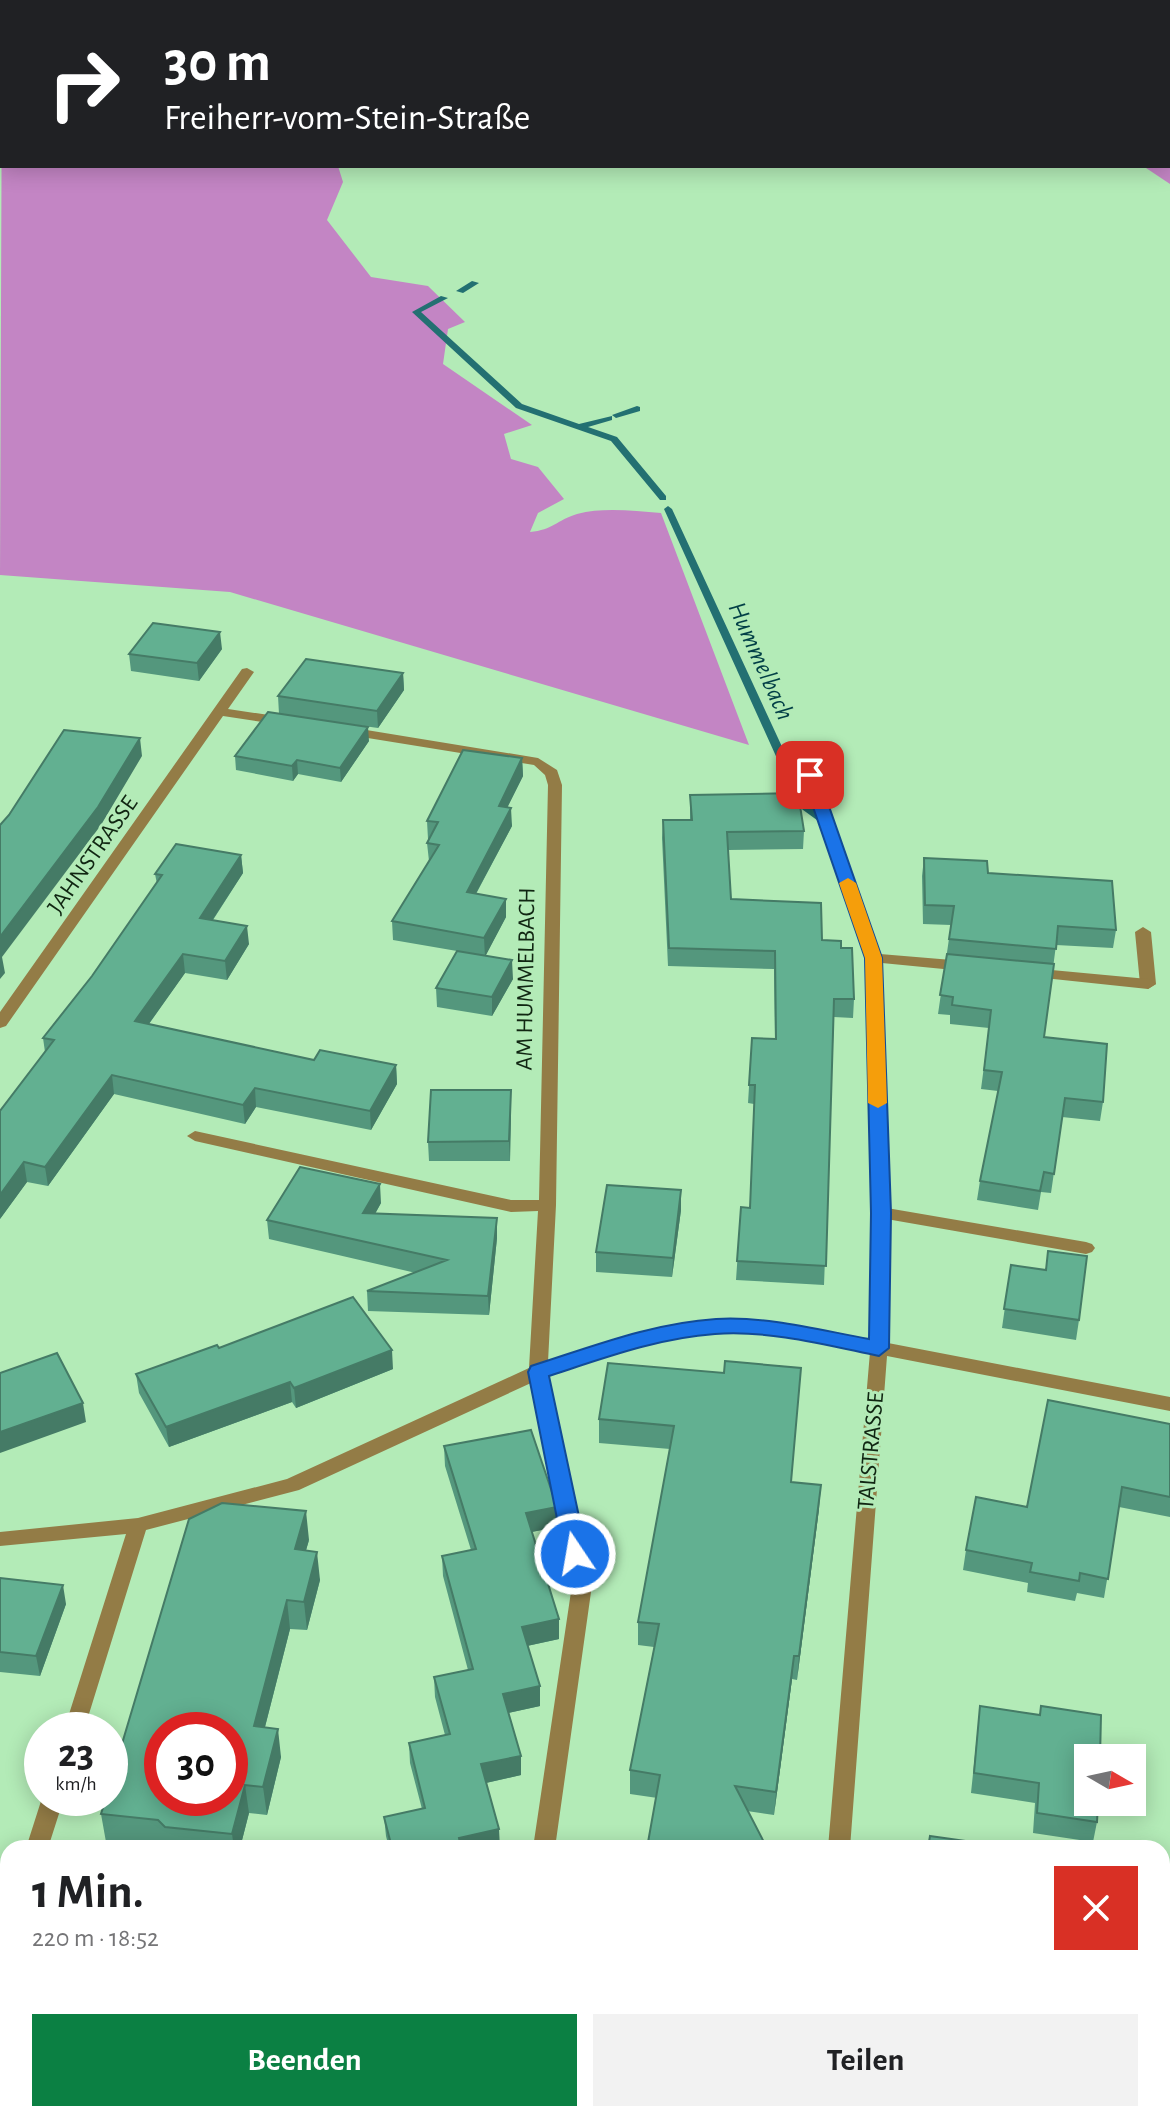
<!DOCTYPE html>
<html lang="de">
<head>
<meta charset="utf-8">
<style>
	:root { --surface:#fff; --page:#f2f2f2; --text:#202124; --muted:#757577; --accent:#0b8043 }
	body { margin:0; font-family:"Alegreya Sans",sans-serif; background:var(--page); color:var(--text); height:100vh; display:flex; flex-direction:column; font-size:30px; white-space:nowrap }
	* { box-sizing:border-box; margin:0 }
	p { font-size:26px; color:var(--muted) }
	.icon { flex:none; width:44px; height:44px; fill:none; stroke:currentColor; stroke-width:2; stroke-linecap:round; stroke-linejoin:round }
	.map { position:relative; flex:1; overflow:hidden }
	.drawer { position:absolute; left:0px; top:1840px; width:1170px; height:282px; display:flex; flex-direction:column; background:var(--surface); border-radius:24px 24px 0 0; box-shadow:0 4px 20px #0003 }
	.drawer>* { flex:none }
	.top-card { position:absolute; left:0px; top:0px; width:1170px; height:168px; box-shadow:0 4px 20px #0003; background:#202124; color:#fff; overflow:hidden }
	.needle { width:52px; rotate:99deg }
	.controls { position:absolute; left:1074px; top:1744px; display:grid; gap:16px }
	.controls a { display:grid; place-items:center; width:72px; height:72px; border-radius:0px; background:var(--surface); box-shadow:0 4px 20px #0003; font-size:40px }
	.speed { position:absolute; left:24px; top:1712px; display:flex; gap:16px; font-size:40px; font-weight:700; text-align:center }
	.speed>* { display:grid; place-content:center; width:104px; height:104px; border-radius:50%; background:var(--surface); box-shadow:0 4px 20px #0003; line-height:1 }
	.speed small { font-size:20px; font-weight:400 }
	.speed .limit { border:12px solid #d22; background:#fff; color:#111 }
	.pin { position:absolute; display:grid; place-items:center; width:68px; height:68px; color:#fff; margin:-34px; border-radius:16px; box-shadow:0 4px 12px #0006 }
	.me { position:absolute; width:88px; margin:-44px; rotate:348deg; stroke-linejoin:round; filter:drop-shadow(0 0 6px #0008) }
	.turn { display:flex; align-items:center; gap:28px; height:168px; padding:0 32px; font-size:36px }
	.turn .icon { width:104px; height:104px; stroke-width:2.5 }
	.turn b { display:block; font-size:56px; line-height:68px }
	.round { display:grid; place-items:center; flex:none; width:84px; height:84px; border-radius:0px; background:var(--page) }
	.summary { display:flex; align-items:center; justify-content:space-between; height:136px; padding:0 32px }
	h1 { font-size:48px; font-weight:700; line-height:60px }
	.button { display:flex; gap:16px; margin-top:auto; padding:16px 32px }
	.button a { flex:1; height:92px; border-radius:0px; background:var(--accent); color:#fff; font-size:32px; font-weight:700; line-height:92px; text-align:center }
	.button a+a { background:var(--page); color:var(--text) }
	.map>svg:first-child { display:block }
	.forest { fill:#c385c4 }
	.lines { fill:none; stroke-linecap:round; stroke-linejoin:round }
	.stream { fill:#237072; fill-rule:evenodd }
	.service { fill:#937c46; fill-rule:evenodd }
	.minor { fill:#937c46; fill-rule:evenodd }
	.wall { fill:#54977d }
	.shaded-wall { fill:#457b66 }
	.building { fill:#62b091; stroke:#457b66; stroke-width:2; fill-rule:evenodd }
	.route { fill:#1a73e8; stroke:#114b97; stroke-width:2 }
	.slow { fill:#f59e0b }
	.labels { text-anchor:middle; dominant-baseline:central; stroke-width:6; stroke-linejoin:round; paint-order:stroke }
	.street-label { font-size:24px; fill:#102612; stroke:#b3ebb7 }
	.water-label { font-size:26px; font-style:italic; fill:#023f46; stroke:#b3ebb7 }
</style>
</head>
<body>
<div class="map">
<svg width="1170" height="2121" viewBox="0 0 1170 2121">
	<rect width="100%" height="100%" fill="#b3ebb7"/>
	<!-- forest -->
	<path class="forest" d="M1105,0h65v184l-27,-18h25v-164z
		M2,40v126h336l5,16 -16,38 44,57 57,9 37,36 -17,7 -5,35 89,61 -28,9 7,25 27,8 26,32 -26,14 -8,19c23,-2 27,-12 47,-18 27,-7 56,-3 84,-1l88,232 -519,-153 -230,-17z"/>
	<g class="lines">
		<!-- stream -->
		<path class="stream" d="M472,281l7,2 -16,10 -7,-2z
			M441,296l7,2 -27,14 101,92 57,20 33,-8v4l-24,7 29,10 49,59v4h-6l-49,-59 -95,-33 -104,-96z
			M637,406l3,1v4l-24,7 -4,-3z
			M668,506l4,3 137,296 20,14 1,2 -1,2h-8l-22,-16 -135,-298z"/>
		<!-- service -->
		<path class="service" d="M1143,927l8,5 5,52 -8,5 -8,-5 -5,-52z
			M881,1207l205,35 6,2 3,4 -3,4 -6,2 -211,-37 -3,-4z"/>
		<!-- minor -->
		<path class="minor" d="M247,668l7,4 -26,37 54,8 7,4 -7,4 -59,-9 -217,310 -6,2v-16l242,-343z
			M348,727l190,31 19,12 5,15 -6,420 -8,157c55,-17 110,-39 168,-42 49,-3 106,10 154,19l2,-126 -6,-255 -63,-183 7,-4 7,4 63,179 84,7 8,5 -8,5 -82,-8 8,250 -2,130 282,54v14l-283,-55 -37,492h-22l42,-496c-48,-9 -106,-22 -154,-20 -58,4 -113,26 -168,44l44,209 -37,263h-22l39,-263 -41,-202 -232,107 -153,40 -62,200h-20l62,-196 -126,12v-14l138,-14 149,-39 242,-111 9,-157 -27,1 -316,-71 -8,-5 8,-5 316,69h28l9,-415 -3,-10 -11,-10 -191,-31v-6z
			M1030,968l118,11 8,5 -8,5 -123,-13 -3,-3z
			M42,1798h22l-16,50h-22z
			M8,1933v43l-8,3v-43z
			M794,2114h24l-1,7h-24z"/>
	</g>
	<!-- wall -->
	<path class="wall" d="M222,649l-23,32 -68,-10 -2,-17z
		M403,673l1,17 -26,38 -99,-14 -1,-18z
		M369,741l-28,41 -43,-8 -5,7 -57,-11 -1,-14z
		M522,758l1,18 -16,32 5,18 -36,68 30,23 -21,39 28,23 -21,37 -55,-9 -1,-19 21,-37 -64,-11 -1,-19 37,-60 -2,-18 2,-4h-1l-1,-18z
		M690,795l114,36 -1,18 -75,1 3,49 110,49 13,51 -1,19 -19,-1 -10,268 -88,-5 5,-73 9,1 4,-104 -6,-1 4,-65 23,1 -1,-70 -106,-3 -6,-128 1,-18h27z
		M241,855l2,18 -30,47 36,24 -22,36 -42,-7 -36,51 165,36 82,5 1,19 -26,46 -115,-23 -11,17 -131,-30 -66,92 -21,-4 -27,37 45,-167 -2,-14 49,-62 65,-92 -2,-10z
		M924,858l64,15 128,57 -3,18 -57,-3 -12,92 59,65 -3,19 -38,-4 -11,76 -10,-1 -3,18 -61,-10 3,-19 18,-90 -17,-2 8,-61 -39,-4v-9l-12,-1 13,-89 -28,-1 -1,-48z
		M511,1090l-1,71h-81l-1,-19z
		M381,1203l-6,11 122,24 -8,77 -121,-4 -1,-20 49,-18 -147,-34 -2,-19z
		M681,1210l-9,67 -76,-5v-20z
		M1011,1265l35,5 33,50 -3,20 -74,-12z
		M608,1363l183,119 28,27 -22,171 -5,-1 -18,136 -144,-21v-24l24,-123 -16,-2v-23l32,-173 -71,-6v-24z
		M393,1369l-97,39 -4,-6 -123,45 -30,-54 -3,-19z
		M1170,1424v93l-51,-10 -15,91 -27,-5 -2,8 -48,-9 1,-9 -65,-13 3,-20 61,-43z
		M444,1446l113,61v20l-25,5 27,87v20l-32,7 13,40v20l-32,7 13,62 -35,8 14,65h-111l-3,-12 -2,-19 38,-8 -12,-46 -1,-20 36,-8 -10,-38 -1,-20 34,-7 -25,-94 -1,-20 29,-6 -26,-84z
		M309,1540l-3,10 14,30 -13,50 -17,-1 -25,98 16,30 -14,58 -18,-2 -9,35h-78l-56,-6 -5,-28z
		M0,1578l66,26 -26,72 -40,-4z
		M980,1706l117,116 -4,20 -60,-9 2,-30 -64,-10z
		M950,2114h72l-1,7h-32z"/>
	<!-- shaded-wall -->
	<path class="shaded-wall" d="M220,632l2,17 -23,32 -2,-18z
		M403,673l1,17 -26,38 -1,-17z
		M368,727l1,14 -28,41 -1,-14z
		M140,738l2,18 -41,69 -99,132 3,16 -5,6v-42z
		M522,758l1,18 -24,48v-18z
		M297,760l1,14 -5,7 -1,-15z
		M511,808l1,18 -45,84v-18z
		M241,855l2,18 -41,63 -2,-18z
		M506,899v18l-21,40 -1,-19z
		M247,926l2,18 -22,36 -2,-19z
		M183,954l2,19 -47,66 -3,-18z
		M512,960l1,19 -21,37v-19z
		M396,1065l1,19 -26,46 -1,-19z
		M112,1075l2,19 -66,92 -3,-19z
		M255,1088l1,19 -11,17 -2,-19z
		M511,1090v19l-1,52 -1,-20z
		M24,1162l3,20 -27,37v-24z
		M380,1184l1,19 -17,30 -1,-20z
		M681,1190v20l-9,67 1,-19z
		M497,1218v20l-8,77 -1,-19z
		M392,1350l1,19 -97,39 -2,-20z
		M290,1382l2,20 -123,45 -3,-20z
		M83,1403l3,19 -86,31v-21z
		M821,1485l-2,24 -22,171 2,-24z
		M557,1507v20l-31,6v-20z
		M306,1511l3,29 -11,38 -3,-29z
		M317,1552l3,28 -13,50 -3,-28z
		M63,1585l3,19 -26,72 -4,-20z
		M287,1600l3,29 -32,125 -4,-28z
		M559,1619v20l-37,8v-20z
		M794,1656l-2,23 -18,136 2,-23z
		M540,1686v20l-36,8 -1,-20z
		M278,1729l3,28 -14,58 -4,-28z
		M521,1756v19l-40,9v-20z
		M245,1785l4,28 -9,35h-6l-2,-14z
		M499,1829l1,19h-41v-10z"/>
	<!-- building -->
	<path class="building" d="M153,623l67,9 -23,31 -68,-9z
		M306,659l97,14 -26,38 -99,-15z
		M268,712l100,15 -28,41 -43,-8 -5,6 -57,-10z
		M64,730l76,8 -42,69 -98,130v-112l9,-10z
		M463,750l59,8 -23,48 12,2 -44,84 39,7 -22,39 -92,-17 47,-76 -12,-2 11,-21 -11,-1z
		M798,793l6,38 -77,1 4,67 90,4 1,37 19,1v7h11l2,51h-20l-8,267 -89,-5 4,-54 9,1 5,-123h-6l3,-47 24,1 -1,-88 -106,-3 -6,-128h29l-2,-25z
		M176,844l65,11 -41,63 47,8 -22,35 -42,-7 -48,67 179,39 6,-10 76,15 -26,46 -115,-23 -12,17 -131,-30 -67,92 -21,-5 -24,33v-84l54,-71 -11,-2 49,-62 70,-101 -7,-1z
		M924,858l63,3 1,12 124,8 4,49 -58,-4 -2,23 -107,-10 5,-33 -29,-1z
		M457,951l55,9 -20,37 -56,-9z
		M947,954l107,10 -10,73 63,7 -4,58 -38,-4 -11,76 -10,-2 -4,19 -60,-10 22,-109 -18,-2 7,-60 -39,-5 1,-8 -13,-2z
		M431,1090h80l-2,51 -81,1z
		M300,1167l80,17 -17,29 134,5 -9,78 -121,-5 80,-31 -180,-40z
		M607,1185l74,5 -8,68 -77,-6z
		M1048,1251l39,5 -8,64 -75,-11 7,-44 35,5z
		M353,1297l39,53 -98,38 -4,-6 -124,45 -30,-53 81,-29 2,3z
		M57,1353l26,50 -83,29v-59z
		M725,1361l76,7 -10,114 30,3 -22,171h-5l-18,136 -41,-6 32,62h-120l13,-73 -30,-5 29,-146 -21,-2 36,-196 -75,-7 9,-56 116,10z
		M1048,1400l122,24v73l-48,-10 -14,92 -28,-6 -1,8 -49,-9 2,-9 -66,-13 10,-53 51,10z
		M531,1430l26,77 -31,6 33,106 -37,8 18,59 -37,8 18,62 -40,8 18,65 -40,9 2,10h-69l-8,-31 41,-9 -16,-65 41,-9 -16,-57 39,-8 -31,-113 34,-7 -32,-103z
		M222,1503l84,8 -11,38 22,3 -13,50 -17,-2 -33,126 24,3 -15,58 -18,-2 -13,49 -67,-7 -7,-7 -57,-6 5,-16h4v-14l79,-265zM162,1730h68v68h-68z
		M0,1578l63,7 -27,71 -36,-4z
		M980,1706l60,9 1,-9 60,9 -1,43h-12v44h10l-1,20 -60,-9 2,-30 -65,-10z
		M930,1836l85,12h-87z
		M549,2114h147l-2,7h-142l-4,-1z"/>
	<!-- route -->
	<path class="route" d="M810,770l8,5 64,183 9,255 -2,135 -10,8c-53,-11 -109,-26 -164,-22 -57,4 -111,24 -166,42l38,178 -4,6h-15l-4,-6 -36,-182 3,-6c60,-19 121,-43 185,-47 52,-3 103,11 153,20l2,-126 -6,-255 -63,-183z"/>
	<!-- slow -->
	<path class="slow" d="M848,878l8,5 26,75 5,145 -9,5 -10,-5 -3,-145 -26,-75z"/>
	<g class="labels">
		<!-- street labels -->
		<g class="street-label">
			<text transform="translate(93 855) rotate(-55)">JAHNSTRASSE</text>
			<text transform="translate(526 979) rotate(-89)">AM HUMMELBACH</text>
			<text transform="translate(871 1451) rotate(-85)">TALSTRASSE</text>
		</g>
		<!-- water labels -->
		<g class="water-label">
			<text transform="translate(761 661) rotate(66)">Hummelbach</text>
		</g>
	</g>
</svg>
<div class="controls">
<a><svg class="needle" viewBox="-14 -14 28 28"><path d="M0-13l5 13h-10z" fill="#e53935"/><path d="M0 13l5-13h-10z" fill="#757577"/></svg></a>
</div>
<div class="speed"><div>23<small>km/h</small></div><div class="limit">30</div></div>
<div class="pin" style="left:810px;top:775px;background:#d93025"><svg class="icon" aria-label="arrive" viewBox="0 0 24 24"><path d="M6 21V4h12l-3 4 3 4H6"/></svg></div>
<svg class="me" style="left:575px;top:1554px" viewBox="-20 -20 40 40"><circle r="17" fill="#1a73e8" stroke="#fff" stroke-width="3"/><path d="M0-11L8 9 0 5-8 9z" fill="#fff"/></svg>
<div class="top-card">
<div class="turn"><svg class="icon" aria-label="right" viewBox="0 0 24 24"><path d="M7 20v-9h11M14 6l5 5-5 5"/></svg><div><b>30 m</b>Freiherr-vom-Stein-Straße</div></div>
</div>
<section class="drawer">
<div class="summary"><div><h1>1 Min.</h1><p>220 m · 18:52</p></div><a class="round" style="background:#d93025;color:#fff"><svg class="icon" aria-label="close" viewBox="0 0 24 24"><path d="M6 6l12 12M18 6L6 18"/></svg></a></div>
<div class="button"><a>Beenden</a><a>Teilen</a></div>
</section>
</div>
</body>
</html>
